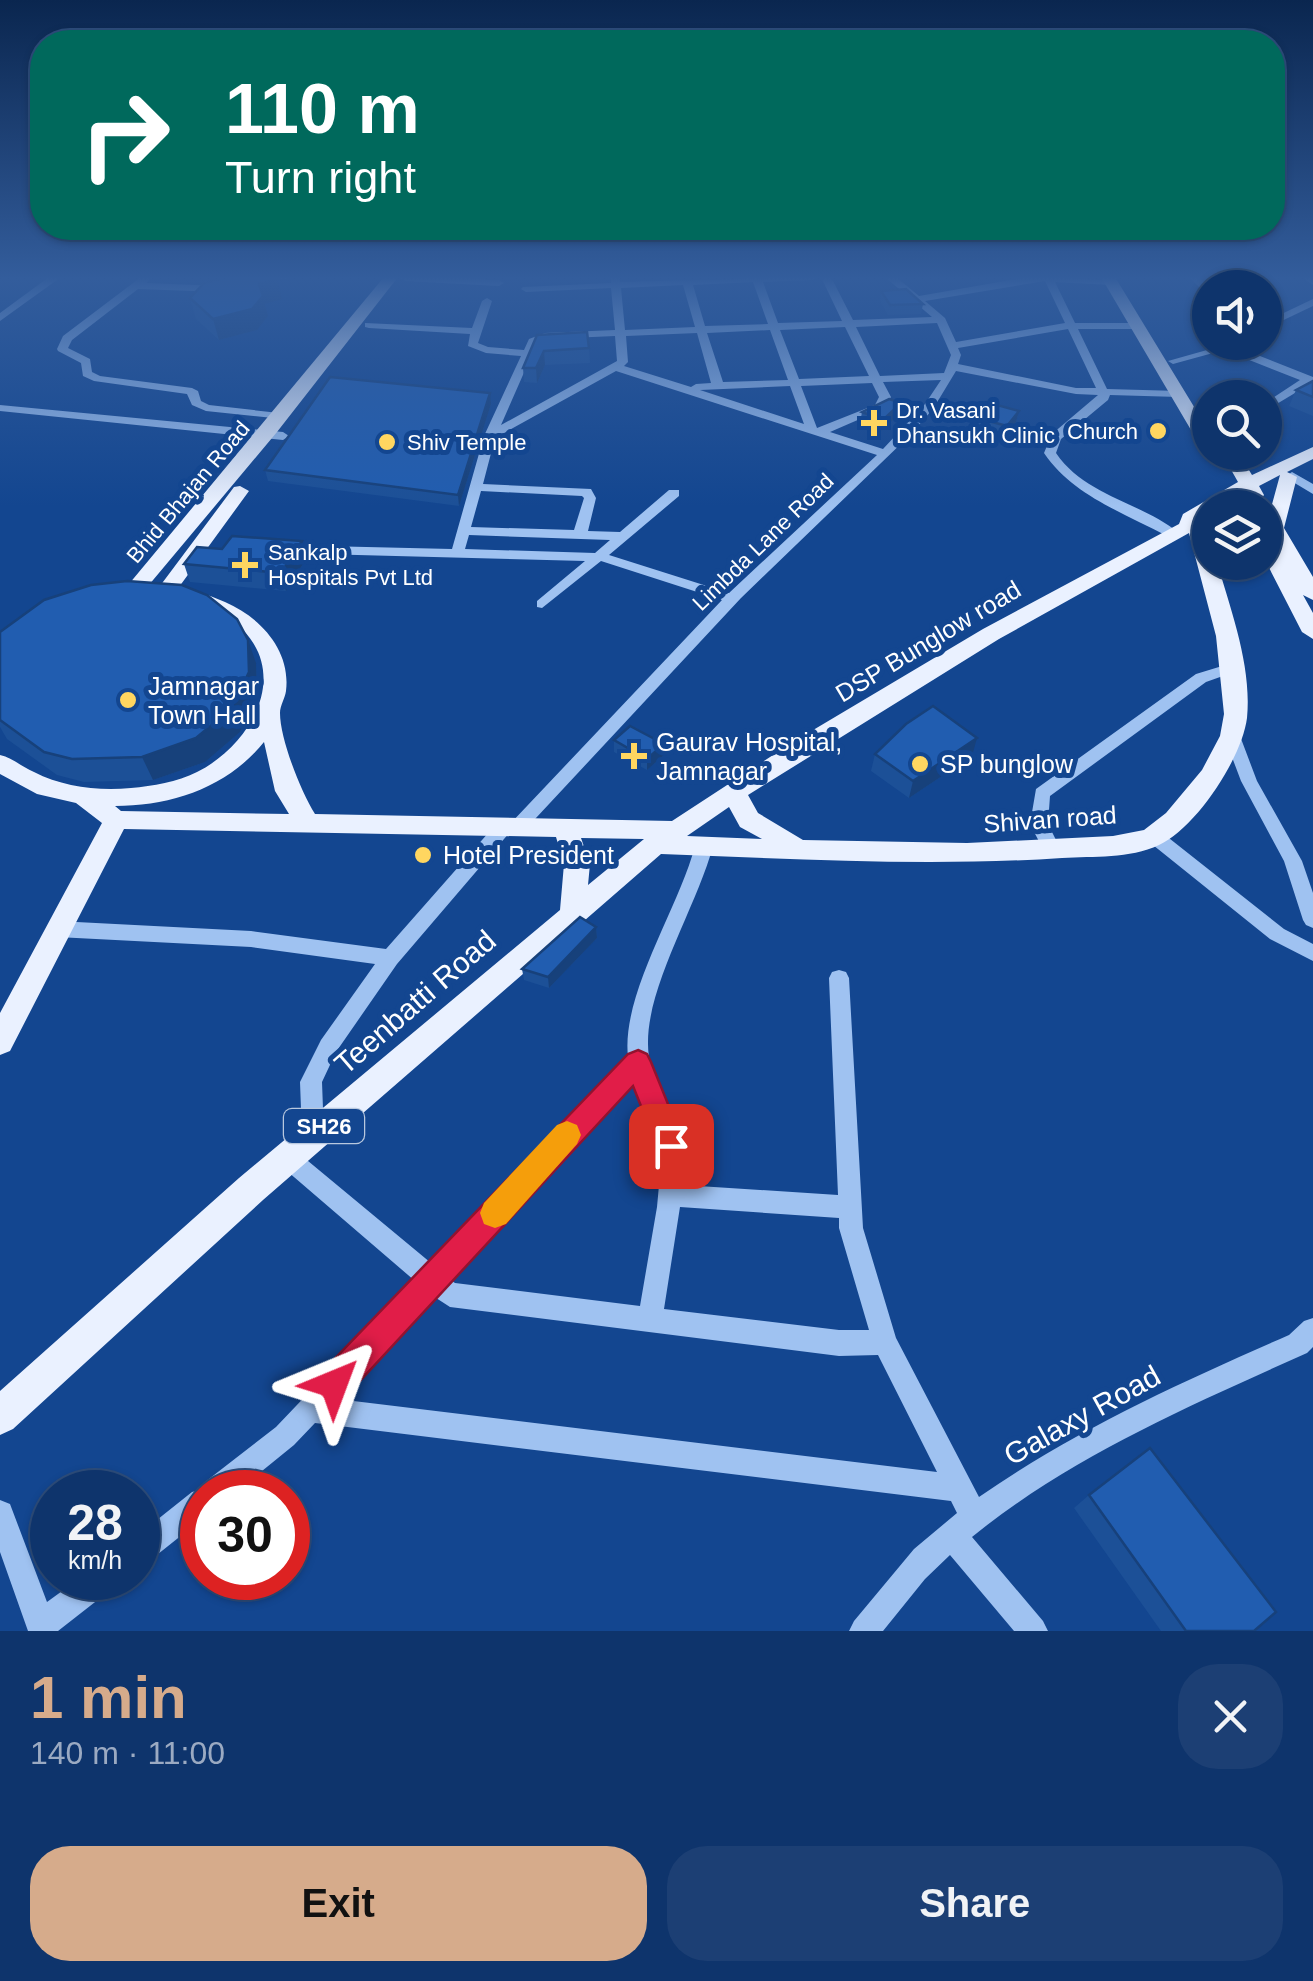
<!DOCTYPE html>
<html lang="en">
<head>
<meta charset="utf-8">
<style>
	:root { --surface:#0e346c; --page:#1c3f74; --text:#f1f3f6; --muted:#9baac2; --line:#2e4f7f; --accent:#d6ab8b }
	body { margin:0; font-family:Arial,sans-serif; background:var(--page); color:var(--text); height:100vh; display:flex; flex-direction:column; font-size:38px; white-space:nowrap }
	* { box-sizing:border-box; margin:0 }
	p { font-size:32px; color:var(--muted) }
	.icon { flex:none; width:55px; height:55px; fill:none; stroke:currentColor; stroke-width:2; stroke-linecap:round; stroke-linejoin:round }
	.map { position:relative; height:1631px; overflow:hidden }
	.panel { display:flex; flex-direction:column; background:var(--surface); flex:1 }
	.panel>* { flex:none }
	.banner { position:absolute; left:30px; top:30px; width:1255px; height:210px; border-radius:40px; box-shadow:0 2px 8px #0004,0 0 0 2px var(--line); background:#00695c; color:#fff; overflow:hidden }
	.tools { position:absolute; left:1192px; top:270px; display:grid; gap:20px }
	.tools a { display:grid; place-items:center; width:90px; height:90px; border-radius:50%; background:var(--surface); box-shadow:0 2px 8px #0004,0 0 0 2px var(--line); font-size:50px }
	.speed { position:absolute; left:30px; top:1470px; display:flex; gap:20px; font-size:50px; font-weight:700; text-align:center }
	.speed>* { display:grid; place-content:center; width:130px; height:130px; border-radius:50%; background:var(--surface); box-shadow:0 2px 8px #0004,0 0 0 2px var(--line); line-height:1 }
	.speed small { font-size:25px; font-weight:400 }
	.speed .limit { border:15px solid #d22; background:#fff; color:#111 }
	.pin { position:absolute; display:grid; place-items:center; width:85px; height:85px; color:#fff; margin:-42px; border-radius:20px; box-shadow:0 5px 15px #0006 }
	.me { position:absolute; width:110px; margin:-55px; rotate:44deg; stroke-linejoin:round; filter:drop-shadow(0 0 8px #0008) }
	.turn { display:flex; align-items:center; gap:35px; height:210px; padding:0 30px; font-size:45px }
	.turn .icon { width:130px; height:130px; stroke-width:2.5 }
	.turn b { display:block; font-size:70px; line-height:85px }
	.round { display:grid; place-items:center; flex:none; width:105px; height:105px; border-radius:40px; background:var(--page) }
	.summary { display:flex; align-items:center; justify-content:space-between; height:170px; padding:0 30px }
	h1 { font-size:60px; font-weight:800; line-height:75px; color:var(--accent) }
	.button { display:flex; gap:20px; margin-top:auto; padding:20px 30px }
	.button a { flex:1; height:115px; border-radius:40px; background:var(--accent); color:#111; font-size:40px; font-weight:800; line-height:115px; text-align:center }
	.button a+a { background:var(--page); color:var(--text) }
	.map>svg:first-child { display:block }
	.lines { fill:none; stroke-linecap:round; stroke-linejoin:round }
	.minor { fill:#9fc2f1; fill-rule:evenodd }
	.major { fill:#eaf1ff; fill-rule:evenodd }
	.wall { fill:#1c5097 }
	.shaded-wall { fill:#17417b }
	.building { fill:#215db0; stroke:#17417b; stroke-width:2.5 }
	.route { fill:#e11d48; stroke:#92132f; stroke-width:2.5 }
	.slow { fill:#f59e0b }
	.poi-dot { fill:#ffd660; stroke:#134690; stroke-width:4 }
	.labels { text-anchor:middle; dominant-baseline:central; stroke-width:10; stroke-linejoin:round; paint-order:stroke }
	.far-poi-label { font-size:22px; fill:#fff; stroke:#134690; text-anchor:start }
	.far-street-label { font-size:22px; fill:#fff; stroke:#134690 }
	.shield { fill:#134690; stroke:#b8c8de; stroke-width:2.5 }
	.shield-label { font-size:22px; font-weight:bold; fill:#fff }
	.street-label { font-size:25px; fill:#fff; stroke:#134690 }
	.poi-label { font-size:25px; fill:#fff; stroke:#134690; text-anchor:start }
	.near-street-label { font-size:30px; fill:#fff; stroke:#134690 }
</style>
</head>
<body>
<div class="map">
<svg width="1313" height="1631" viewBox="0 0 1313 1631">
	<rect width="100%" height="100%" fill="#134690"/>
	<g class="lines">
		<!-- minor -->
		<path class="minor" d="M49,277h12l-61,44v-8z
			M141,277h12l-7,6 75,3 5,3 -5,3 -83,-3 -66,51 -4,8 22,11 2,13 8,4 92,12 6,3 3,10 8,4 70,8 4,2v4l-77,-8 -14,-6 -5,-11 -93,-13 -11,-5 -2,-13 -23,-12 -1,-2 6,-13z
			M263,277h32l-39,7 -5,-3z
			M446,277l53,3 5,3 -5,3 -94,-5 -5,-3z
			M611,277h8l1,5 197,-5 -5,3 -49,2 15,41 64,-2 -21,-44h10l22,43 79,-3 -47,-40h11l23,19 109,-19 86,3v4l-3,1 -56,-3 20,41h62l5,3 -5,3h-59l29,60 72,2 6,3 -6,3 -69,-2 -2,5 -47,39 -5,14c29,43 85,49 123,80l-7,4 -5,-1c-43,-23 -95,-41 -123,-83l8,-19 46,-39 -22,-1 -120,-23 -23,38 -25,28 -167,161 -219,235 -12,-1 -113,132 -61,88 -14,30 2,54 -3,7 -8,3 -8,-3 -3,-7 -2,-54 21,-42 54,-76 -124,-17 -194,-10 -7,-3 -3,-5 3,-5 7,-3 194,10 135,18 111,-126 13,1 212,-224 -121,-39 -59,47 -5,-1v-6l48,-40 -304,-8 -7,-4 7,-4 171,4 32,-113 37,-80 -35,-3 -18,-7 2,-12 -101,-6 -4,-1v-4l107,5 10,-27 5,-3 5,3 -14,42 10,4 36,3 5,-11 16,-6 70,-3 -4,-42 -85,4 -5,-3 2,-2 88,-4zM1045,281l20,42 -109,19 -11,-24 -20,-17zM753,282l15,42 -63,2 -12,-41zM683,285l12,42 -70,3 -4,-42zM937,323l14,32 -7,18 -64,3 -24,-49zM845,327l24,49 -70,3 -19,-49zM1068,329l28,59h-20l-118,-24 3,-9 -3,-7zM770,330l18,50 -65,2 -16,-49zM697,333l14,50 -15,1 -5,3 -67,-21 4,-4 -2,-26zM615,336l2,25 -116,64 36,-82 10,-4zM616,371l261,84 -148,138 -120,-38 70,-59v-6h-10l-49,42 -32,-1 8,-33 -5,-9 -108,-5 12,-46zM941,380l-16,24 -42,45 -53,-17 53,-23 8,-12 -8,-15zM872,383l7,14 -4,8 -58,23 -16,-42zM790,386l14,38 -104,-34zM481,491l101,5 2,2 -10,32 -103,-3zM469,535l141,5 -15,13 -130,-4z
			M1189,277h11l10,12v9z
			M1302,277h11v8z
			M1313,299v7l-48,23v-7z
			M1221,342h14l-3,3 81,32v7h-3l-45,27v-8l35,-23 -76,-30 -51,14 -5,-3 39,-11z
			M0,405l283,27 6,4 -6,4 -283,-29z
			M1292,472l21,12v10l-25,-15 -2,-3z
			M1232,663l8,5 -3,3 -31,11 -156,114 -2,28 13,26 -3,5h-12l-16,-31 6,-35 160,-115z
			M1232,730l8,6 17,45 45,80 11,32v35l-7,-3 -3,-5 -19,-59 -43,-80 -17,-45z
			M1154,829l6,2 124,98 29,15v17l-43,-22 -122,-98 -3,-5 3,-5z
			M704,839l6,2 3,5c-16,60 -66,139 -65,198 0,32 20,58 30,87 6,18 6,35 5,54l155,10 -9,-217 3,-6 7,-2 7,2 3,6 14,250 33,110 83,159c96,-67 203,-115 310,-162l15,-14 9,-3v29l-6,6c-116,52 -237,104 -335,184l71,84 5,10h-34l-64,-76 -25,24 -42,52h-34l5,-10 60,-72 43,-36 -6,-12 -636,-78 -21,22 -58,47h-34v27l-54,43 -10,4v-31l54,-43 11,-3 2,-7 71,-55 139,-146 -135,-116 -3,-7 3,-7 8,-4 8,4 135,112 197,-206c-7,-63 50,-147 67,-211l3,-5zM634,1081l22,52 5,30 -4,44 -17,99 -185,-23 -6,-4zM680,1207l159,11v10l30,102h-30l-175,-21zM433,1296l17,11 389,49 39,-1 59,117 -600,-73z
			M0,1500l10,4 37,98 33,-24h37l-4,10 -55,43h-30l-28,-79z"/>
		<!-- major -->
		<path class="major" d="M384,277h14l-121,155 -139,166h-14v-8z
			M1101,277h14l95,156v19l-9,-5z
			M1313,447v12l-26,13 10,5 -13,51 29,49v23l-10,-5 10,18v26l-11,-7 -37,-72v-24l5,2 -5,-10v-20h-4h10l9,-33 -21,11 5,9 -3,4h-12l-4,-6 -23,15h-12v17l-5,2 5,10v25h7c14,49 35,104 30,156 -5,40 -51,110 -88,127 -30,14 -65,11 -97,13 -134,9 -268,1 -401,-4l-398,346 -250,229 -13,6v-44l239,-213 321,-268 4,-46 -8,-27 -432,-8 -114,222 -10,4v-42l102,-190 -26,-20 -39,-9 -37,-20v-19c13,3 22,12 34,17 29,15 64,19 97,16 22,-2 46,-6 66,-16 51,-25 94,-94 45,-143 -14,-14 -36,-20 -54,-27l-3,-4 3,-4c13,-3 25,3 37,8 35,15 66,48 61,89 -1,7 -6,15 -6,22 0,26 21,79 35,101l357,7 121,-79 190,-113 196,-105 4,-10 55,-32 -17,-30h17l14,23zM1189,533l27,103 8,78 -4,22 -18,34 -36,43 -22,17 -31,6 -146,7 -164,-3 -45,-27 -10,-18 251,-156zM264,742l11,49 14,23 -168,-3 -6,-5c57,0 113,-19 149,-64zM729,807l11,20 22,12 -75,-3zM581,838l63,1 -56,46 2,-21z
			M240,486l9,5 -78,107h-14v-8l77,-103z"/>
	</g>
	<!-- wall -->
	<path class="wall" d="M881,291l42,13 -2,10 -33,1 -8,-14z
		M190,298l92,1 -17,5 3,12 -11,14 -38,10 -23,-21z
		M537,335l52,13 1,15 -45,2 -8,18 -13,-1 -1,-14z
		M1313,381v35l-24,-10 7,-16z
		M491,404l-32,102 -191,-25 -3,-11z
		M1019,411l-3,11 -11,14 -33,-8 2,-11z
		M862,412l37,2 -18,17 -21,-8z
		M302,541l4,18 -20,32 -96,-9 -6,-18z
		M0,632l256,31 1,32 -17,37 -35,30 -52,18 -69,2 -27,-7 -50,-36 -7,-12z
		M614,740l50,4v11l-17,15 -33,-18z
		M875,754l97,2 -63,42 -38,-27z
		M596,927l1,11 -48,50 -25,-8 -2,-11z
		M1089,1495l165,136h-93l-87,-123z"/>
	<!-- shaded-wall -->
	<path class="shaded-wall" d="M277,279l5,20 -17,5 3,12 -11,14 -38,10 -6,-21 46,-35z
		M544,351l1,14 -8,18 -1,-15z
		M490,393l1,11 -32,102 -1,-11z
		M901,403l-2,11 -18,17 2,-11z
		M1019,411l-3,11 -11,14 2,-10z
		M302,541l4,18 -20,32 -5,-18z
		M248,640l8,23 1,32 -17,37 -35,30 -52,18 -11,-23z
		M977,738l-5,18 -63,42 4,-17z
		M664,744v11l-17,15v-11z
		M596,927l1,11 -48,50 -1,-11z"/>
	<!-- building -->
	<path class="building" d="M227,277h48l2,2 -18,5 4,12 -11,13 -39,10 -23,-21 14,-15z
		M906,289l17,15 -33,1 -9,-14z
		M587,332l2,16 -45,3 -8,17h-13l14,-33z
		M330,377l160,16 -32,102 -193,-25z
		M1313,381v16l-17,-7z
		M889,399l12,4 -18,17 -21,-8z
		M986,402l33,9 -12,15 -33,-9z
		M232,536l70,5 -21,32 -97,-9 13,-17 25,2z
		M127,581l55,4 25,10 30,24 11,21 1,32 -17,36 -36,30 -54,19 -70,2 -28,-7 -44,-32v-88l44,-32 47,-15z
		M933,706l44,32 -64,43 -38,-27 31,-30z
		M630,726l34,18 -17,15 -33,-19z
		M580,917l16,10 -48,50 -26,-8z
		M1150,1448l126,164 -22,19h-68l-97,-136z"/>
	<!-- sky -->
	<linearGradient id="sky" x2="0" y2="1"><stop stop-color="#0a264f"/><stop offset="0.55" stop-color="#335d9c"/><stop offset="1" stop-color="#335d9c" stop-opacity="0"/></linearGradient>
	<rect width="1313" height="506" fill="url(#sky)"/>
	<!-- route -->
	<path class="route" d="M638,1050l9,4 4,8 34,84 -4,10 -10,4 -10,-4 -28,-70 -287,310 -12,5 -12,-5 -5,-12 5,-12 306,-318z"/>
	<!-- slow -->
	<path class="slow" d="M567,1121l10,4 4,10 -4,9 -71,80 -11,4 -11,-4 -4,-11 4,-10 73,-78z"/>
	<!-- markers -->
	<g class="poi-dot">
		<path d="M869 408h10v10h10v10h-10v10h-10v-10h-10v-10h10z"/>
		<circle cx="1158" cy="431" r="10"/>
		<circle cx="387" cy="442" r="10"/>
		<path d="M240 550h10v10h10v10h-10v10h-10v-10h-10v-10h10z"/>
		<circle cx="128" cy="700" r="10"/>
		<path d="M629 741h10v10h10v10h-10v10h-10v-10h-10v-10h10z"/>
		<circle cx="920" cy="764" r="10"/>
		<circle cx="423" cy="855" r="10"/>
	</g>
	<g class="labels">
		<!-- far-poi labels -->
		<g class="far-poi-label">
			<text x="896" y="410">Dr. Vasani<tspan x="896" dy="25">Dhansukh Clinic</tspan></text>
			<text x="1138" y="431" text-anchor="end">Church</text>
			<text x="407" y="442">Shiv Temple</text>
			<text x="268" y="552">Sankalp<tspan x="268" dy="25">Hospitals Pvt Ltd</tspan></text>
		</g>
		<!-- far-street labels -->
		<g class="far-street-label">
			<text transform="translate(188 492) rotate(-50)">Bhid Bhajan Road</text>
			<text transform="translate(763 542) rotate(-44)">Limbda Lane Road</text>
		</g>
		<!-- shield labels -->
		<rect class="shield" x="284" y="1109" width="80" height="34" rx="8"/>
		<g class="shield-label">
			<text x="324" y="1126">SH26</text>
		</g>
		<!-- street labels -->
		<g class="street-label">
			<text transform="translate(928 641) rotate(-31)">DSP Bunglow road</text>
			<text transform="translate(1050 819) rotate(-4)">Shivan road</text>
		</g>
		<!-- poi labels -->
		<g class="poi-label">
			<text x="148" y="686">Jamnagar<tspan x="148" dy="29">Town Hall</tspan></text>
			<text x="656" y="742">Gaurav Hospital,<tspan x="656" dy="29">Jamnagar</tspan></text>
			<text x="940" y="764">SP bunglow</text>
			<text x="443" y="855">Hotel President</text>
		</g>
		<!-- near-street labels -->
		<g class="near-street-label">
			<text transform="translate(415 1002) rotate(-41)">Teenbatti Road</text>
			<text transform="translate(1082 1415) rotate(-29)">Galaxy Road</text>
		</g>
	</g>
</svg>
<div class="tools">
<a><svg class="icon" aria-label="sound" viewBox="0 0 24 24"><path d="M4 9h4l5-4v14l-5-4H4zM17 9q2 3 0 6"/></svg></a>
<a><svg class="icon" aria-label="search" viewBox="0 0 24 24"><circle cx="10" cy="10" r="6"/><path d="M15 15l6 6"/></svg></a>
<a><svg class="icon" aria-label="layers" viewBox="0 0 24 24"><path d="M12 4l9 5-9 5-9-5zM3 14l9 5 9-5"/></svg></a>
</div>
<div class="speed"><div>28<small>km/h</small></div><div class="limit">30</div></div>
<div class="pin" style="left:671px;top:1146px;background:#d93025"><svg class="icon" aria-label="arrive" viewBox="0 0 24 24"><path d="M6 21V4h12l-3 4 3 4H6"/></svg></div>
<svg class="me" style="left:334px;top:1384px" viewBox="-20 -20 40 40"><path d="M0-17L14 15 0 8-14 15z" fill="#e11d48" stroke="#fff" stroke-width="4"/></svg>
<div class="banner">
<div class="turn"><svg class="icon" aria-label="right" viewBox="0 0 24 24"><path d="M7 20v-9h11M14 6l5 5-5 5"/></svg><div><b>110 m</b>Turn right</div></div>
</div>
</div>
<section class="panel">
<div class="summary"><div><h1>1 min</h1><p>140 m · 11:00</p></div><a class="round"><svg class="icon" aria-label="close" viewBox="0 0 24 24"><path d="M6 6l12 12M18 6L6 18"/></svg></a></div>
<div class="button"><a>Exit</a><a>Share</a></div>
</section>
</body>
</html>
